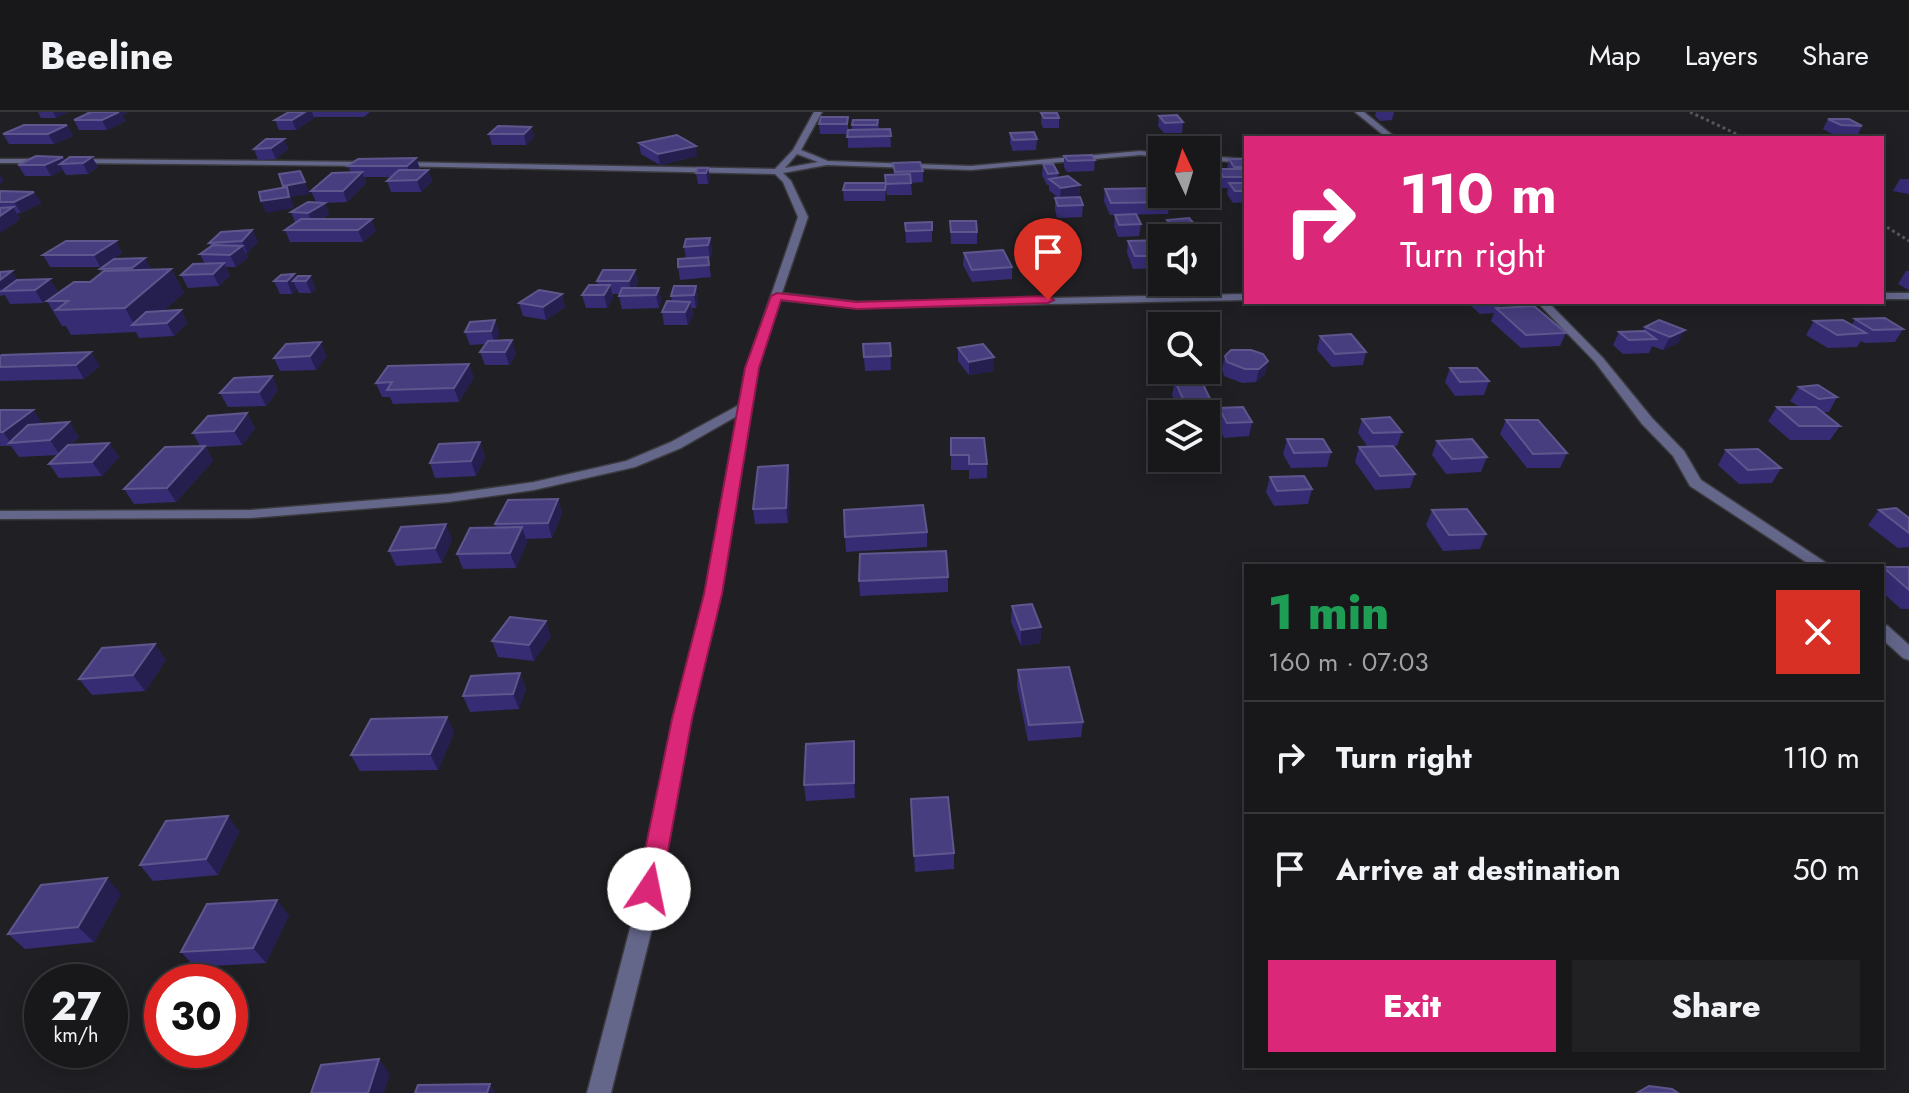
<!DOCTYPE html>
<html lang="en">
<head>
<meta charset="utf-8">
<style>
	:root { --surface:#18181b; --page:#212124; --text:#f1f3f6; --muted:#9fa0a3; --line:#36373a; --accent:#db2777 }
	body { margin:0; font-family:Jost,sans-serif; background:var(--page); color:var(--text); height:100vh; display:flex; flex-direction:column; font-size:30px; white-space:nowrap }
	* { box-sizing:border-box; margin:0 }
	p { font-size:26px; color:var(--muted) }
	.icon { flex:none; width:44px; height:44px; fill:none; stroke:currentColor; stroke-width:2; stroke-linecap:round; stroke-linejoin:round }
	.map { position:relative; flex:1; overflow:hidden }
	.drawer { position:absolute; left:1244px; top:452px; width:640px; height:504px; display:flex; flex-direction:column; background:var(--surface); border-radius:0px; box-shadow:0 4px 20px #0003,0 0 0 2px var(--line) }
	.drawer>* { flex:none }
	.top-card { position:absolute; left:1244px; top:24px; width:640px; height:168px; border-radius:0px; box-shadow:0 4px 20px #0003,0 0 0 2px var(--line); background:#db2777; color:#fff; overflow:hidden }
	.needle { width:52px; rotate:356deg }
	.buttons { position:absolute; left:1148px; top:24px; display:grid; gap:16px }
	.buttons a { display:grid; place-items:center; width:72px; height:72px; border-radius:0px; background:var(--surface); box-shadow:0 4px 20px #0003,0 0 0 2px var(--line); font-size:40px }
	.speed { position:absolute; left:24px; top:852px; display:flex; gap:16px; font-size:40px; font-weight:700; text-align:center }
	.speed>* { display:grid; place-content:center; width:104px; height:104px; border-radius:50%; background:var(--surface); box-shadow:0 4px 20px #0003,0 0 0 2px var(--line); line-height:1 }
	.speed small { font-size:20px; font-weight:400 }
	.speed .limit { border:12px solid #d22; background:#fff; color:#111 }
	.pin { position:absolute; display:grid; place-items:center; width:68px; height:68px; color:#fff; margin:-82px -34px; border-radius:50% 50% 50% 0; rotate:-45deg; box-shadow:0 0 8px #0007 }
	.pin .icon { rotate:45deg }
	.me { position:absolute; width:88px; margin:-44px; rotate:11deg; stroke-linejoin:round; filter:drop-shadow(0 0 6px #0008) }
	.turn { display:flex; align-items:center; gap:28px; height:168px; padding:0 24px; font-size:36px }
	.turn .icon { width:104px; height:104px; stroke-width:2.5 }
	.turn b { display:block; font-size:56px; line-height:68px }
	.round { display:grid; place-items:center; flex:none; width:84px; height:84px; border-radius:0px; background:var(--page) }
	.summary { display:flex; align-items:center; justify-content:space-between; height:136px; padding:0 24px }
	h1 { font-size:48px; font-weight:800; line-height:60px; color:#1e9e55 }
	.primary-button { display:flex; gap:16px; margin-top:auto; padding:16px 24px }
	.primary-button a { flex:1; height:92px; border-radius:0px; background:var(--accent); color:#fff; font-size:32px; font-weight:800; line-height:92px; text-align:center }
	.primary-button a+a { background:var(--page); color:var(--text) }
	ul { padding:0; list-style:none }
	li { display:flex; align-items:center; gap:24px; height:112px; padding:0 24px; border-top:2px solid var(--line) }
	li div { flex:1 }
	li b { display:block; font-size:30px }
	li em { font-style:normal }
	header { display:flex; align-items:center; gap:48px; box-sizing:border-box; height:112px; padding:0 40px; background:var(--surface); border-bottom:2px solid var(--line) }
	header strong { font-size:38px }
	nav { display:flex; gap:44px; margin-inline-start:auto; font-size:28px }
	.map>svg:first-child { display:block }
	.lines { fill:none; stroke-linecap:round; stroke-linejoin:round }
	.minor-casing { stroke:#3a3a3e; stroke-width:3 }
	.path { stroke:#57575b; stroke-width:3; stroke-dasharray:3 3; stroke-linecap:butt }
	.minor { fill:#64668a; fill-rule:evenodd }
	.wall { fill:#352c74 }
	.shaded-wall { fill:#251f4f }
	.building { fill:#473e7f; stroke:#5e568d; stroke-width:2 }
	.route { fill:#db2777; stroke:#8e194d; stroke-width:2 }
</style>
</head>
<body>
<header>
<strong>Beeline</strong>
<nav><a>Map</a><a>Layers</a><a>Share</a></nav>
</header>
<div class="map">
<svg width="1909" height="981" viewBox="0 0 1909 981">
	<rect width="100%" height="100%" fill="#202024"/>
	<g class="lines">
		<defs>
			<path id="minor" d="M814,0h8l-21,38 27,11 143,5 169,-15 22,2v4l-22,-2 -169,15 -144,-5 -44,8 8,8 17,36 -26,76 75,9 389,-8v6l-389,8 -77,-8 -22,68 -37,226 -30,125 -36,198 -44,176h-24l46,-176 40,-198 32,-125 32,-178 -56,32 -46,19 -101,23 -85,12 -198,16 -251,1v-8l251,-1 198,-16 85,-12 92,-21 45,-19 68,-37 7,-37 52,-151 -15,-35 -8,-8 -378,-8 -4,-2 4,-2 378,7 18,-19zM797,42l21,8 -33,6z
				M1355,0h9l32,26h-9z
				M1206,44l40,3v4l-40,-3z
				M0,47h46l4,2 -4,2h-46z
				M73,47l297,3 4,2 -4,2 -300,-3z
				M1882,181h27v6h-27z
				M1537,190h11l55,56 49,60 32,33 17,29 130,86h-19l-122,-80 -17,-30 -31,-32 -47,-62z
				M1882,512l6,2 21,19v15l-6,-2 -21,-19z"/>
		</defs>
		<!-- minor casing -->
		<use href="#minor" class="minor-casing"/>
		<!-- path -->
		<path class="path" d="M1690,0l55,26
			M1882,112l27,17"/>
		<!-- minor -->
		<use href="#minor" class="minor"/>
	</g>
	<!-- wall -->
	<path class="wall" d="M38,0h30l-12,6h-15z
		M86,0h42l-6,3 4,6 -19,9h-28l-5,-10 13,-6z
		M289,0h81l-6,5h-50v1l-18,12h-17l-4,-10z
		M1376,0h18l-2,8 -12,1 -5,-5z
		M1041,1l18,5v10h-16l-2,-5z
		M1159,4l24,6 -1,11h-18l-6,-7z
		M848,5v13h4v-5l26,-5 1,10 11,-1 1,18 -43,1v-14h-28l-1,-10z
		M1828,7l34,7 -5,10h-21l-13,-7z
		M67,13l6,11 -19,8h-45l-6,-10z
		M531,15l3,10 -8,8h-34l-3,-11z
		M1010,21l27,6 -1,11 -23,1 -3,-8z
		M284,27l4,10 -12,10 -18,1 -4,-11z
		M639,31l58,13 -37,9 -19,-11z
		M1064,44l31,4 -1,11 -27,1 -3,-5z
		M63,45l2,3 27,-3 6,10 -10,7 -22,1 -3,-5 -12,6h-26l-7,-11z
		M416,46l4,11 -1,1h9l4,11 -11,11h-30l-4,-11 4,-4h-27l2,6 -19,19 -24,1h2l4,11 -7,5 54,12 -13,11h-73l-5,-12 10,-8 -4,-10 25,-10 -5,-11 40,-19 -3,-6z
		M1229,47h17v43l-13,1 -6,-9 1,-6h-7l-3,-8 2,-11h7z
		M893,51l30,8v11l-12,1 1,12h-25l-1,-8 -1,14h-41l-1,-11 43,-7 8,-9z
		M1043,52l15,9v4l22,8 -1,12 4,8 -1,12 -25,1 -2,-9v-11h3l-9,-8v-5h-2l-5,-10z
		M708,56l2,11 -2,5h-10l-2,-11z
		M1900,67h9v15l-16,-3z
		M1105,77l65,13 -2,12 -58,1 -6,-14z
		M0,79l34,1 7,11 -20,10h-4l3,6 -20,14z
		M1115,103l26,9 -2,12 -21,1 -4,-11z
		M1167,108l30,7 -1,2 23,12 -2,12h-11v-15h-36l-5,-6z
		M950,109l27,11v12h-26z
		M932,110v20l-26,1 -1,-20z
		M252,118l6,12 -12,12 2,4 -12,9h-10l4,8 -11,11 -31,2 -7,-13 24,-11 -5,-10 11,-7 -2,-4z
		M710,126l2,12 -2,8h-2l3,19 -31,3 -2,-13 8,-9 -2,-11z
		M1162,128v28l-29,1 -6,-16 1,-12z
		M116,129l6,12 -22,14h-50l-7,-12z
		M964,141l48,14v12l-40,3 -9,-17z
		M114,147l38,11 19,-1 13,24 -21,18 18,-1 6,13 -13,13 -35,2 -3,-6 -65,3 -5,-9h-4l-15,-25 43,-19 12,-9 -2,-4z
		M635,158l3,12 -3,6h24l2,13 -2,7 -37,1 -3,-13 1,-2h-8l1,4 -6,10h-21l-4,-13 16,-10 -1,-4z
		M1906,159h3v19l-11,-6z
		M0,160l18,8 40,11 -15,12 -33,1 -5,-9 -5,1z
		M294,162l2,4 14,-2 6,13 -5,4h-12l-2,-4 -5,5h-12l-6,-13z
		M696,174l2,12 -2,10h-4l1,7 -5,10h-24l-2,-13 10,-11 -1,-5z
		M562,182l3,13 -19,13 -23,-4 -4,-13z
		M1467,190h35l-3,6 67,25 -6,13 -39,2 -30,-27 3,-8 -14,1z
		M1855,207l48,10 -8,13 -30,1 -4,-2 -4,6 -29,1 -22,-13 8,-14 38,4z
		M495,208l4,14 -3,7 20,13 -7,11h-24l-5,-13 6,-8 -16,1 -5,-13z
		M1659,208l19,23 -15,7 -11,-4 -3,7 -26,1 -10,-9 6,-13 24,-1 2,-4z
		M1320,224l46,16 -3,13 -31,2 -15,-17z
		M890,231l1,27 -26,1 -2,-27z
		M958,236l36,23 -25,4 -11,-14z
		M1156,242h6v16h29l-2,10 -28,2 -7,-14z
		M0,244l100,10 -16,13 -84,2z
		M327,244l-11,14 -36,1 -6,-13z
		M1225,244l43,5 -3,13 -9,8 -14,1 -18,-7 -2,-7z
		M1450,256l39,13 -5,14 -29,1 -10,-14z
		M272,264l6,14 -12,16 -38,1 -8,-14z
		M474,265l-15,25 -66,2 -3,-7h-8l-6,-14z
		M1175,269l39,26 -2,14h-6v-7h-25l-9,-19z
		M1799,275l38,10 -8,15h-6l17,14 -10,14h-40l-22,-19 9,-14h23l-10,-6z
		M1219,296l33,14 -3,14 -25,2 -8,-16z
		M0,298h33l10,14 26,-2 10,15 -8,8 38,-2 10,14 -17,19 -43,2 -10,-14 9,-9 -39,2 -8,-11h-11z
		M247,301l8,15 -13,17 -36,2 7,14 -37,41 -42,2 -10,-15 76,-43 -7,-13z
		M1362,307l40,13 -5,14h-3l21,28 -5,14 -35,2 -20,-28 4,-15h9l-10,-14z
		M1506,308l61,33 -7,15h-33l-27,-34z
		M951,326l36,26v14l-18,1v-9h-18z
		M1287,327l44,13 -4,15 -36,1 -8,-14z
		M1437,329l50,16 -6,15 -35,2 -14,-19z
		M480,330l5,15 -9,19 -41,2 -5,-15z
		M1726,338l55,18 -9,15 -33,1 -21,-19z
		M788,353l2,15 -2,43 -33,1 -2,-15z
		M1270,365l42,12 -4,15 -34,2 -8,-14z
		M558,387l4,14 -10,25 -26,1 1,3 -11,26 -53,1 -6,-15 40,-26 -2,-4z
		M1432,398l54,24 -6,15 -37,2 -17,-26z
		M1879,398l30,8v29l-11,1 -30,-23z
		M927,420v15l-81,5 -1,-15z
		M452,427l-10,24 -46,3 -7,-15z
		M1883,455h26v42h-8l-19,-17z
		M948,465v15l-88,4 -1,-15z
		M1012,494l29,21 -1,16 -19,3 -10,-24z
		M551,524l-17,25 -36,-4 -6,-16z
		M166,548l-21,31 -53,4 -13,-16z
		M1018,558l65,52 -2,15 -53,4 -11,-55z
		M520,561l6,16 -7,20 -49,3 -7,-16z
		M447,605l7,16 -16,37 -78,1 -9,-16z
		M854,629l1,16v41l-49,3 -2,-16z
		M911,687l43,54v16l-39,3z
		M228,704l11,16 -21,43 -65,6 -13,-16z
		M121,782l-27,48 -69,7 -17,-15z
		M289,803l-23,48 -71,4 -14,-15z"/>
	<!-- shaded-wall -->
	<path class="shaded-wall" d="M53,0h15l-12,6z
		M110,0h18l-6,3 4,6 -19,9 -5,-10z
		M305,0h7l2,6 -18,12 -4,-10z
		M67,13l6,11 -19,8 -6,-10z
		M531,15l3,10 -8,8 -2,-11z
		M284,27l4,10 -12,10 -5,-11z
		M696,34l1,10 -37,9 -2,-11z
		M63,45l4,7h-7l3,6 -12,6 -6,-11z
		M92,45l6,10 -10,7 -5,-11z
		M416,46l4,11 -9,8 -4,-11z
		M708,56l2,11 -2,5 -2,-11z
		M428,58l4,11 -11,11 -4,-12z
		M362,60l4,11 -19,19 -4,-11z
		M0,62l4,8 -4,2z
		M305,70l5,12 -19,3 3,11 -28,5 -5,-12 27,-4 -5,-11z
		M1080,73l-1,12 -19,2 1,-11z
		M34,80l7,11 -20,10 -7,-11z
		M325,91l4,11 -16,10 -5,-11z
		M13,95l7,12 -20,14v-17z
		M372,107l4,12 -13,11 -5,-12z
		M252,118l6,12 -11,12 -5,-13z
		M710,126l2,12 -2,8 -2,-13z
		M116,129l6,12 -22,14 -6,-12z
		M242,134l6,12 -12,9 -6,-12z
		M145,146l7,12 -13,11 -7,-13z
		M224,151l6,12 -11,11 -6,-12z
		M171,157l13,24 -36,31h-14l-9,-16z
		M635,158l3,12 -7,12 -2,-13z
		M12,159l8,13 -18,7 3,4 -5,-7v-8z
		M294,162l3,7h-4l4,8 -5,5 -5,-13z
		M310,164l6,13 -5,4 -5,-12z
		M50,167l8,12 -15,12 -8,-13z
		M610,173l3,13 -6,10 -3,-13z
		M696,174l2,12 -2,10 -2,-13z
		M659,176l2,13 -2,7 -3,-13z
		M562,182l3,13 -19,13 -3,-13z
		M690,190l3,13 -5,10 -3,-13z
		M181,198l6,13 -13,13 -7,-13z
		M495,208l4,14 -4,10 -4,-13z
		M1685,218l-7,13 -15,7 7,-13z
		M512,228l4,14 -7,11 -4,-13z
		M321,230l6,14 -11,14 -6,-14z
		M91,240l9,14 -16,13 -8,-14z
		M994,245v14l-25,4v-13z
		M1268,249l-3,13 -9,8 3,-13z
		M469,252l5,13 -15,25 -5,-14z
		M272,264l6,14 -12,16 -7,-14z
		M33,298l10,14 -32,19 -8,-11z
		M247,301l8,15 -13,17 -8,-14z
		M69,310l10,15 -19,18 -10,-15z
		M480,330l5,15 -9,19 -5,-15z
		M109,331l10,14 -17,19 -10,-14z
		M205,334l8,15 -37,41 -9,-14z
		M788,353l2,15 -2,43 -2,-15z
		M558,387l4,14 -10,25 -4,-15z
		M446,412l6,15 -10,24 -7,-15z
		M522,415l5,15 -11,26 -6,-15z
		M546,509l5,15 -17,25 -5,-16z
		M1041,515l-1,16 -19,3v-16z
		M155,532l11,16 -21,31 -12,-16z
		M520,561l6,16 -7,20 -6,-15z
		M447,605l7,16 -16,37 -8,-16z
		M854,629l1,16v41l-1,-15z
		M228,704l11,16 -21,43 -12,-16z
		M107,766l14,16 -27,48 -16,-15z
		M277,788l12,15 -23,48 -13,-15z
		M379,947l11,15 -6,19h-16z
		M490,972l5,9h-8z"/>
	<!-- building -->
	<path class="building" d="M91,0h28l-17,8h-28z
		M289,0h16l-13,8h-17z
		M1041,1h16l2,5h-15z
		M1177,3l6,7 -18,1 -6,-7z
		M821,5h27l-1,7h-28z
		M1828,7h21l13,7 -21,-1z
		M853,8h25l-1,5h-25z
		M24,13h43l-19,9h-45z
		M498,14l33,1 -7,7h-35z
		M890,17l1,7 -44,1 1,-7z
		M1034,20l3,7 -24,1 -3,-7z
		M677,23l19,11 -38,8 -19,-11z
		M266,27h18l-13,9 -17,1z
		M1092,43l3,5 -27,1 -4,-5z
		M36,44l27,1 -18,8h-27z
		M70,45h22l-9,6 -23,1z
		M416,46l-9,8h-59l10,-7z
		M1229,47h17v8h-12z
		M920,50l3,9 -28,1 -2,-9z
		M1043,52h10l5,9 -10,1z
		M698,56h10l-2,5h-10z
		M1220,57h25l1,8h-23z
		M399,58h29l-11,10 -30,1z
		M300,59l5,11 -22,4 -4,-12z
		M362,60l-19,19h-32l21,-18z
		M910,62l1,9 -25,1 -1,-9z
		M1068,64l12,9 -19,3 -12,-9z
		M845,71h41l-1,7h-42z
		M1229,71h17v8h-11z
		M287,75l2,10 -28,4 -2,-9z
		M1162,76v6h3l5,8 -59,1 -6,-14z
		M0,79l34,1 -20,10h-14z
		M1080,85l3,8 -25,1 -3,-8z
		M308,90l17,1 -17,10 -17,-1z
		M13,95l-13,9v-8z
		M1136,102l5,10 -22,1 -4,-10z
		M1189,106l8,9 -23,1 -7,-8z
		M301,107h71l-14,11h-73z
		M950,109h26l1,11h-26z
		M932,110v8l-26,1 -1,-8z
		M1190,117h20l9,12h-13v-3h-10z
		M252,118l-10,11 -33,2 12,-11z
		M710,126l-2,7 -24,2 2,-8z
		M1162,128v16h-27l-7,-15z
		M66,129h50l-22,14h-51z
		M213,133l29,1 -12,9 -30,-1z
		M1003,138l9,17 -40,3 -8,-17z
		M708,145l1,8 -31,2v-8z
		M145,146l-13,10 -32,1 14,-10z
		M224,151l-11,11 -32,1 12,-11z
		M171,157l-46,39 -69,2 12,-9h-21l27,-19h16l14,-11z
		M603,158h32l-6,11h-32z
		M12,159l-12,9v-8z
		M294,162l-7,7h-13l7,-6z
		M298,164h12l-4,5h-13z
		M50,167l-15,11 -33,1 15,-11z
		M589,173h21l-6,10h-22z
		M674,174h22l-2,9 -23,1z
		M622,176h37l-3,7 -37,1z
		M539,178l23,4 -19,13 -24,-4z
		M667,189l23,1 -5,10h-23z
		M1534,194l32,27 -40,2 -30,-27z
		M181,198l-14,13 -35,2 14,-13z
		M1885,206l18,11 -30,1 -18,-11z
		M495,208l-4,11 -26,1 5,-10z
		M1659,208l26,10 -15,7 -25,-10z
		M1843,208l23,13 -29,2 -23,-14z
		M1645,219l11,8 -27,1 -10,-8z
		M1351,222l15,18 -31,2 -15,-18z
		M512,228l-7,12h-25l8,-11z
		M321,230l-11,14 -36,2 12,-14z
		M890,231l1,13 -27,1 -1,-13z
		M983,232l11,13 -25,5 -11,-14z
		M1231,238h20l12,4 5,7 -9,8h-14l-18,-7 -2,-6z
		M91,240l-15,13 -76,2v-11l2,-1z
		M1156,242h6v12z
		M469,252l-15,24 -67,2 5,-8 -16,1 12,-17z
		M1450,256h27l12,13 -29,1z
		M272,264l-13,16 -39,1 14,-15z
		M1201,268l13,27 -27,1 -12,-27z
		M1818,273l19,12 -18,2 -20,-12z
		M1243,295l9,15 -25,1 -8,-15z
		M1777,295h39l24,19h-41z
		M0,298h33l-30,22h-3z
		M247,301l-13,18 -41,2 15,-17z
		M1390,305l12,15 -29,1 -11,-14z
		M1506,308h32l29,33 -34,1z
		M69,310l-19,18 -41,3 19,-18z
		M951,326h33l3,26h-18v-9h-18z
		M1287,327h36l8,13 -37,1z
		M1472,327l15,18 -35,2 -15,-18z
		M480,330l-9,19 -41,2 9,-19z
		M109,331l-17,19 -43,2 19,-19z
		M205,334l-38,42 -43,1 41,-42z
		M1393,334l22,28 -35,2 -21,-29z
		M1758,337l23,19 -33,2 -22,-20z
		M788,353l-2,43 -33,1 5,-42z
		M1304,364l8,13 -35,2 -7,-14z
		M558,387l-10,24 -53,1 13,-24z
		M923,393l4,27 -82,5 -1,-27z
		M1896,396l13,10v15l-30,-23z
		M1467,397l19,25 -37,1 -17,-25z
		M446,412l-11,24 -46,3 12,-24z
		M522,415l-12,26 -53,1 13,-26z
		M946,439l2,26 -89,4 1,-27z
		M1883,455h26v23z
		M1032,492l9,23 -20,3 -9,-24z
		M510,505l36,4 -17,24 -37,-4z
		M155,532l-22,31 -54,4 23,-31z
		M1069,555l14,55 -54,3 -11,-55z
		M520,561l-7,21 -50,2 8,-20z
		M447,605l-17,37 -79,1 20,-36z
		M854,629v42l-50,2 2,-41z
		M948,685l6,56 -40,3 -3,-57z
		M228,704l-22,43 -66,6 26,-44z
		M107,766l-29,49 -70,7 33,-49z
		M277,788l-24,48 -72,4 26,-48z
		M379,947l-11,34h-57l10,-28z
		M490,972l-3,9h-72l3,-8z
		M1649,974l23,3 6,4h-41z"/>
	<!-- route -->
	<path class="route" d="M777,181l80,9 191,-6 6,4 -6,3 -191,6 -76,-9 -22,68 -37,226 -30,125 -31,170 -4,8 -8,3 -8,-3 -4,-8 35,-170 32,-125 41,-226 26,-72z"/>
</svg>
<div class="buttons">
<a><svg class="needle" viewBox="-14 -14 28 28"><path d="M0-13l5 13h-10z" fill="#e53935"/><path d="M0 13l5-13h-10z" fill="#9fa0a3"/></svg></a>
<a><svg class="icon" aria-label="sound" viewBox="0 0 24 24"><path d="M4 9h4l5-4v14l-5-4H4zM17 9q2 3 0 6"/></svg></a>
<a><svg class="icon" aria-label="search" viewBox="0 0 24 24"><circle cx="10" cy="10" r="6"/><path d="M15 15l6 6"/></svg></a>
<a><svg class="icon" aria-label="layers" viewBox="0 0 24 24"><path d="M12 4l9 5-9 5-9-5zM3 14l9 5 9-5"/></svg></a>
</div>
<div class="speed"><div>27<small>km/h</small></div><div class="limit">30</div></div>
<div class="pin" style="left:1048px;top:188px;background:#d93025"><svg class="icon" aria-label="arrive" viewBox="0 0 24 24"><path d="M6 21V4h12l-3 4 3 4H6"/></svg></div>
<svg class="me" style="left:649px;top:777px" viewBox="-20 -20 40 40"><circle r="19" fill="#fff"/><path d="M0-13L10 11 0 6-10 11z" fill="#db2777"/></svg>
<div class="top-card">
<div class="turn"><svg class="icon" aria-label="right" viewBox="0 0 24 24"><path d="M7 20v-9h11M14 6l5 5-5 5"/></svg><div><b>110 m</b>Turn right</div></div>
</div>
<section class="drawer">
<div class="summary"><div><h1>1 min</h1><p>160 m · 07:03</p></div><a class="round" style="background:#d93025;color:#fff"><svg class="icon" aria-label="close" viewBox="0 0 24 24"><path d="M6 6l12 12M18 6L6 18"/></svg></a></div>
<ul>
<li><svg class="icon" aria-label="right" viewBox="0 0 24 24"><path d="M7 20v-9h11M14 6l5 5-5 5"/></svg><div><b>Turn right</b></div><em>110 m</em></li>
<li><svg class="icon" aria-label="arrive" viewBox="0 0 24 24"><path d="M6 21V4h12l-3 4 3 4H6"/></svg><div><b>Arrive at destination</b></div><em>50 m</em></li>
</ul>
<div class="primary-button"><a>Exit</a><a>Share</a></div>
</section>
</div>
</body>
</html>
